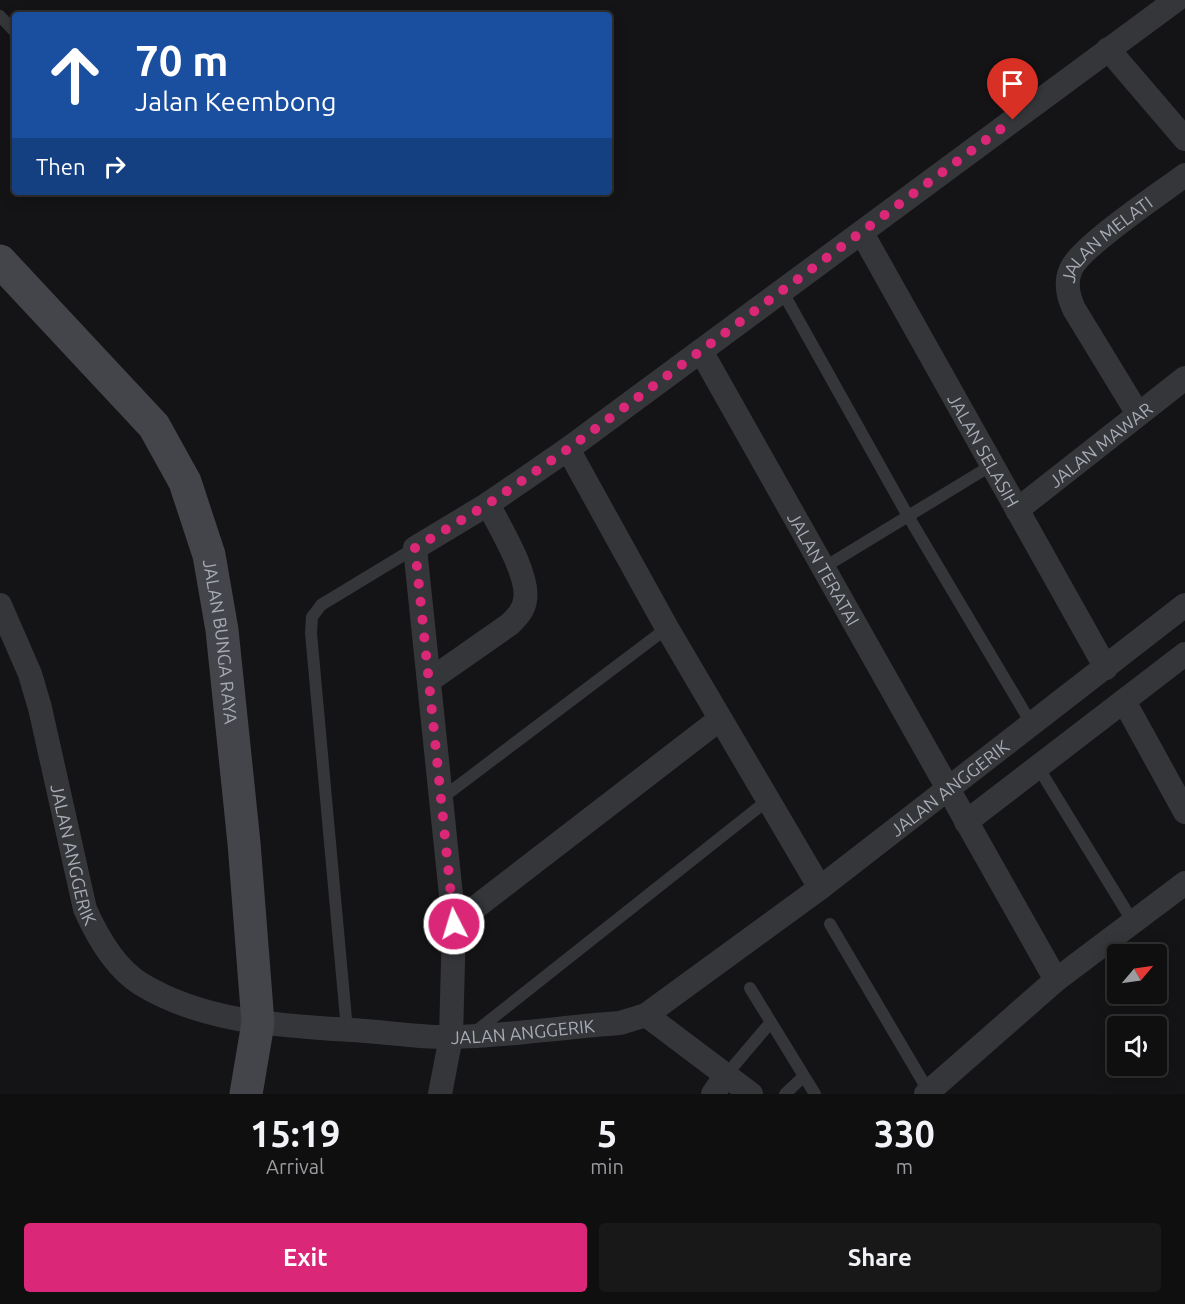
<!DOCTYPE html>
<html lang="en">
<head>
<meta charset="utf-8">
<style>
	:root { --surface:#0f0f10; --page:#181819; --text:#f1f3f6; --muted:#9b9c9f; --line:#2f2f30; --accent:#db2777 }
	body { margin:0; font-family:Ubuntu,sans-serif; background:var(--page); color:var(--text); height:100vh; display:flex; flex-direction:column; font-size:22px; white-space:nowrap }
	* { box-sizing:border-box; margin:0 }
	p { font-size:20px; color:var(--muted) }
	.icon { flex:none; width:33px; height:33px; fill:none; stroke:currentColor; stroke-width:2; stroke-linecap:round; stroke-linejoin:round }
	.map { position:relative; height:1094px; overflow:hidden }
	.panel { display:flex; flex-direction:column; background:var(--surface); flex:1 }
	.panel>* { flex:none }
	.hud { position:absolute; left:12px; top:12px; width:600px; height:183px; border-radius:6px; box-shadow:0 3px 15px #0003,0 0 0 2px var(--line); background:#1a4fa0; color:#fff; overflow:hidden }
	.needle { width:39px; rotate:61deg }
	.fabs { position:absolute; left:1107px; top:944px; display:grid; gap:12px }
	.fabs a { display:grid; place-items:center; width:60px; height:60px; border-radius:6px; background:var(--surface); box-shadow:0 3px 15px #0003,0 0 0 2px var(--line); font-size:30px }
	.pin { position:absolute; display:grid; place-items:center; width:51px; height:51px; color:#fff; margin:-62px -26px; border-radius:50% 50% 50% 0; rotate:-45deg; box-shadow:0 0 6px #0007 }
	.pin .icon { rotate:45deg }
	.me { position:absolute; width:66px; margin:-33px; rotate:355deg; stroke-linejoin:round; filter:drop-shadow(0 0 4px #0008) }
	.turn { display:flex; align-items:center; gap:21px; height:126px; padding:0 24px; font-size:27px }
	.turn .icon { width:78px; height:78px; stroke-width:2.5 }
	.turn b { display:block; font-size:42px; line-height:51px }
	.then { display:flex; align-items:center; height:57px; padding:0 24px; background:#0003; gap:12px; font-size:22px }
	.eta { display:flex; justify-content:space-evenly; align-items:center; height:102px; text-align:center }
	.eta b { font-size:36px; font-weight:600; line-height:42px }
	.button { display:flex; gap:12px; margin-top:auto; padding:12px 24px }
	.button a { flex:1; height:69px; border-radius:6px; background:var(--accent); color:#fff; font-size:24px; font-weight:600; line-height:69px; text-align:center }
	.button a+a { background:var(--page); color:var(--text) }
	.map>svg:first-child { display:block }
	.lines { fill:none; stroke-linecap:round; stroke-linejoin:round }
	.lane { stroke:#35363a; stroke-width:12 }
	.street { stroke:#35363a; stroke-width:24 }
	.secondary { stroke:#43454a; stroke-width:33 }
	.route { stroke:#db2777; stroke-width:10; stroke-dasharray:0 18 }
	.labels { text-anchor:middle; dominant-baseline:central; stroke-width:4.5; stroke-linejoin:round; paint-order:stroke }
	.street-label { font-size:18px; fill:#a7abb5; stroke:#0f0f11 }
</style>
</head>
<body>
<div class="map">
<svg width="1185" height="1094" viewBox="0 0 1185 1094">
	<rect width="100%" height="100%" fill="#141416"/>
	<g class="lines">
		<!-- lane -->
		<path class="lane" d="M0,16l15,16
			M781,289l127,227 123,207
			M823,568l169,-103
			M1038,767l95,155
			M442,798l225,-170
			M830,924l99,168
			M750,988l65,106
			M347,1030l-36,-397 1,-16 9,-12 94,-57
			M475,1032l293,-232
			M726,1075l45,-53
			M785,1094l19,-18"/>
		<!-- street -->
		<g class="street">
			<path d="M1108,49l77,90"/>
			<path id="s1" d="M862,233l244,435"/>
			<path id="s2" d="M701,351l355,629"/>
			<path id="s3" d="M1138,414l-64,-105c-6,-13 -9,-27 -3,-40 10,-23 90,-76 114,-94"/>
			<path d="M568,449l99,179 153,260"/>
			<path id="s4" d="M1017,510l168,-132"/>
			<path id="s5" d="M0,605l30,69 10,34 45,201c12,27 30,59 56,75 67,41 150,42 225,47 28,2 58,7 86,6 56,-1 112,-10 168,-14l26,-8 174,-127 365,-283"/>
			<path d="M430,680l80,-56c7,-7 14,-14 15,-24 5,-24 -26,-74 -37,-96"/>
			<path d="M1124,701l61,111"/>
			<path d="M966,822l219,-168"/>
			<path d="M454,924l266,-205"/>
			<path d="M646,1015l105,79"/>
			<path d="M440,1094l11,-57 3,-113 -39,-376 73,-44 80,-55 608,-449"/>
			<path d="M713,1094l13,-19"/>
			<path d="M926,1094l130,-114 129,-97"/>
		</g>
		<!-- secondary -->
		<path class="secondary" id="s6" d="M0,261l154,165 31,56 24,73 13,75 22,213 14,180 -12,71"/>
	</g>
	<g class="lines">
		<!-- route -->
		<path class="route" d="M454,924l-39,-376 73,-44 80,-55 445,-329"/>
	</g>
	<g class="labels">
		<!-- street labels -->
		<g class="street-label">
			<text stroke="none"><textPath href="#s3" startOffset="210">JALAN MELATI</textPath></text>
			<text stroke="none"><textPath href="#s4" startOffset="106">JALAN MAWAR</textPath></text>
			<text stroke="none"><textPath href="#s1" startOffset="249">JALAN SELASIH</textPath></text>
			<text stroke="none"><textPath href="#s2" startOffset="250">JALAN TERATAI</textPath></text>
			<text stroke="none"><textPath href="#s6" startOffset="454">JALAN BUNGA RAYA</textPath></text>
			<text stroke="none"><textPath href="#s5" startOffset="1305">JALAN ANGGERIK</textPath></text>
			<text stroke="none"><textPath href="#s5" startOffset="261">JALAN ANGGERIK</textPath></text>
			<text stroke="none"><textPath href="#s5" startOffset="801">JALAN ANGGERIK</textPath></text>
		</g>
	</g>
</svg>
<div class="fabs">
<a><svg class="needle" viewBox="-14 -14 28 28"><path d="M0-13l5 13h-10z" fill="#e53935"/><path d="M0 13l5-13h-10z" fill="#9b9c9f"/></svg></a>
<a><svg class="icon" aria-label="sound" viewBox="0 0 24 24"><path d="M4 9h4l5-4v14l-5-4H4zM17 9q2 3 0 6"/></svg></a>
</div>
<div class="pin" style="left:1013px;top:120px;background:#d93025"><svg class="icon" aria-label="arrive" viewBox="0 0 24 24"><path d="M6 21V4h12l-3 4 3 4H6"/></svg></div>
<svg class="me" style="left:454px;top:924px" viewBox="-20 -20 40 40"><circle r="17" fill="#db2777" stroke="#fff" stroke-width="3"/><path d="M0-11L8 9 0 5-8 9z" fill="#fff"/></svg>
<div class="hud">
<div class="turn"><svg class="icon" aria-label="ahead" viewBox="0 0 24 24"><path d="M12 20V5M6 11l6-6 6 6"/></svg><div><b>70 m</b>Jalan Keembong</div></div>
<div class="then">Then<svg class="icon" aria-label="right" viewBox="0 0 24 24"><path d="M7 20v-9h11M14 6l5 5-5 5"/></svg></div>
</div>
</div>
<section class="panel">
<div class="eta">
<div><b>15:19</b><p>Arrival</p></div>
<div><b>5</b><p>min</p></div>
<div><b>330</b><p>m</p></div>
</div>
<div class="button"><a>Exit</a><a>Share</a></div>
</section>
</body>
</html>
